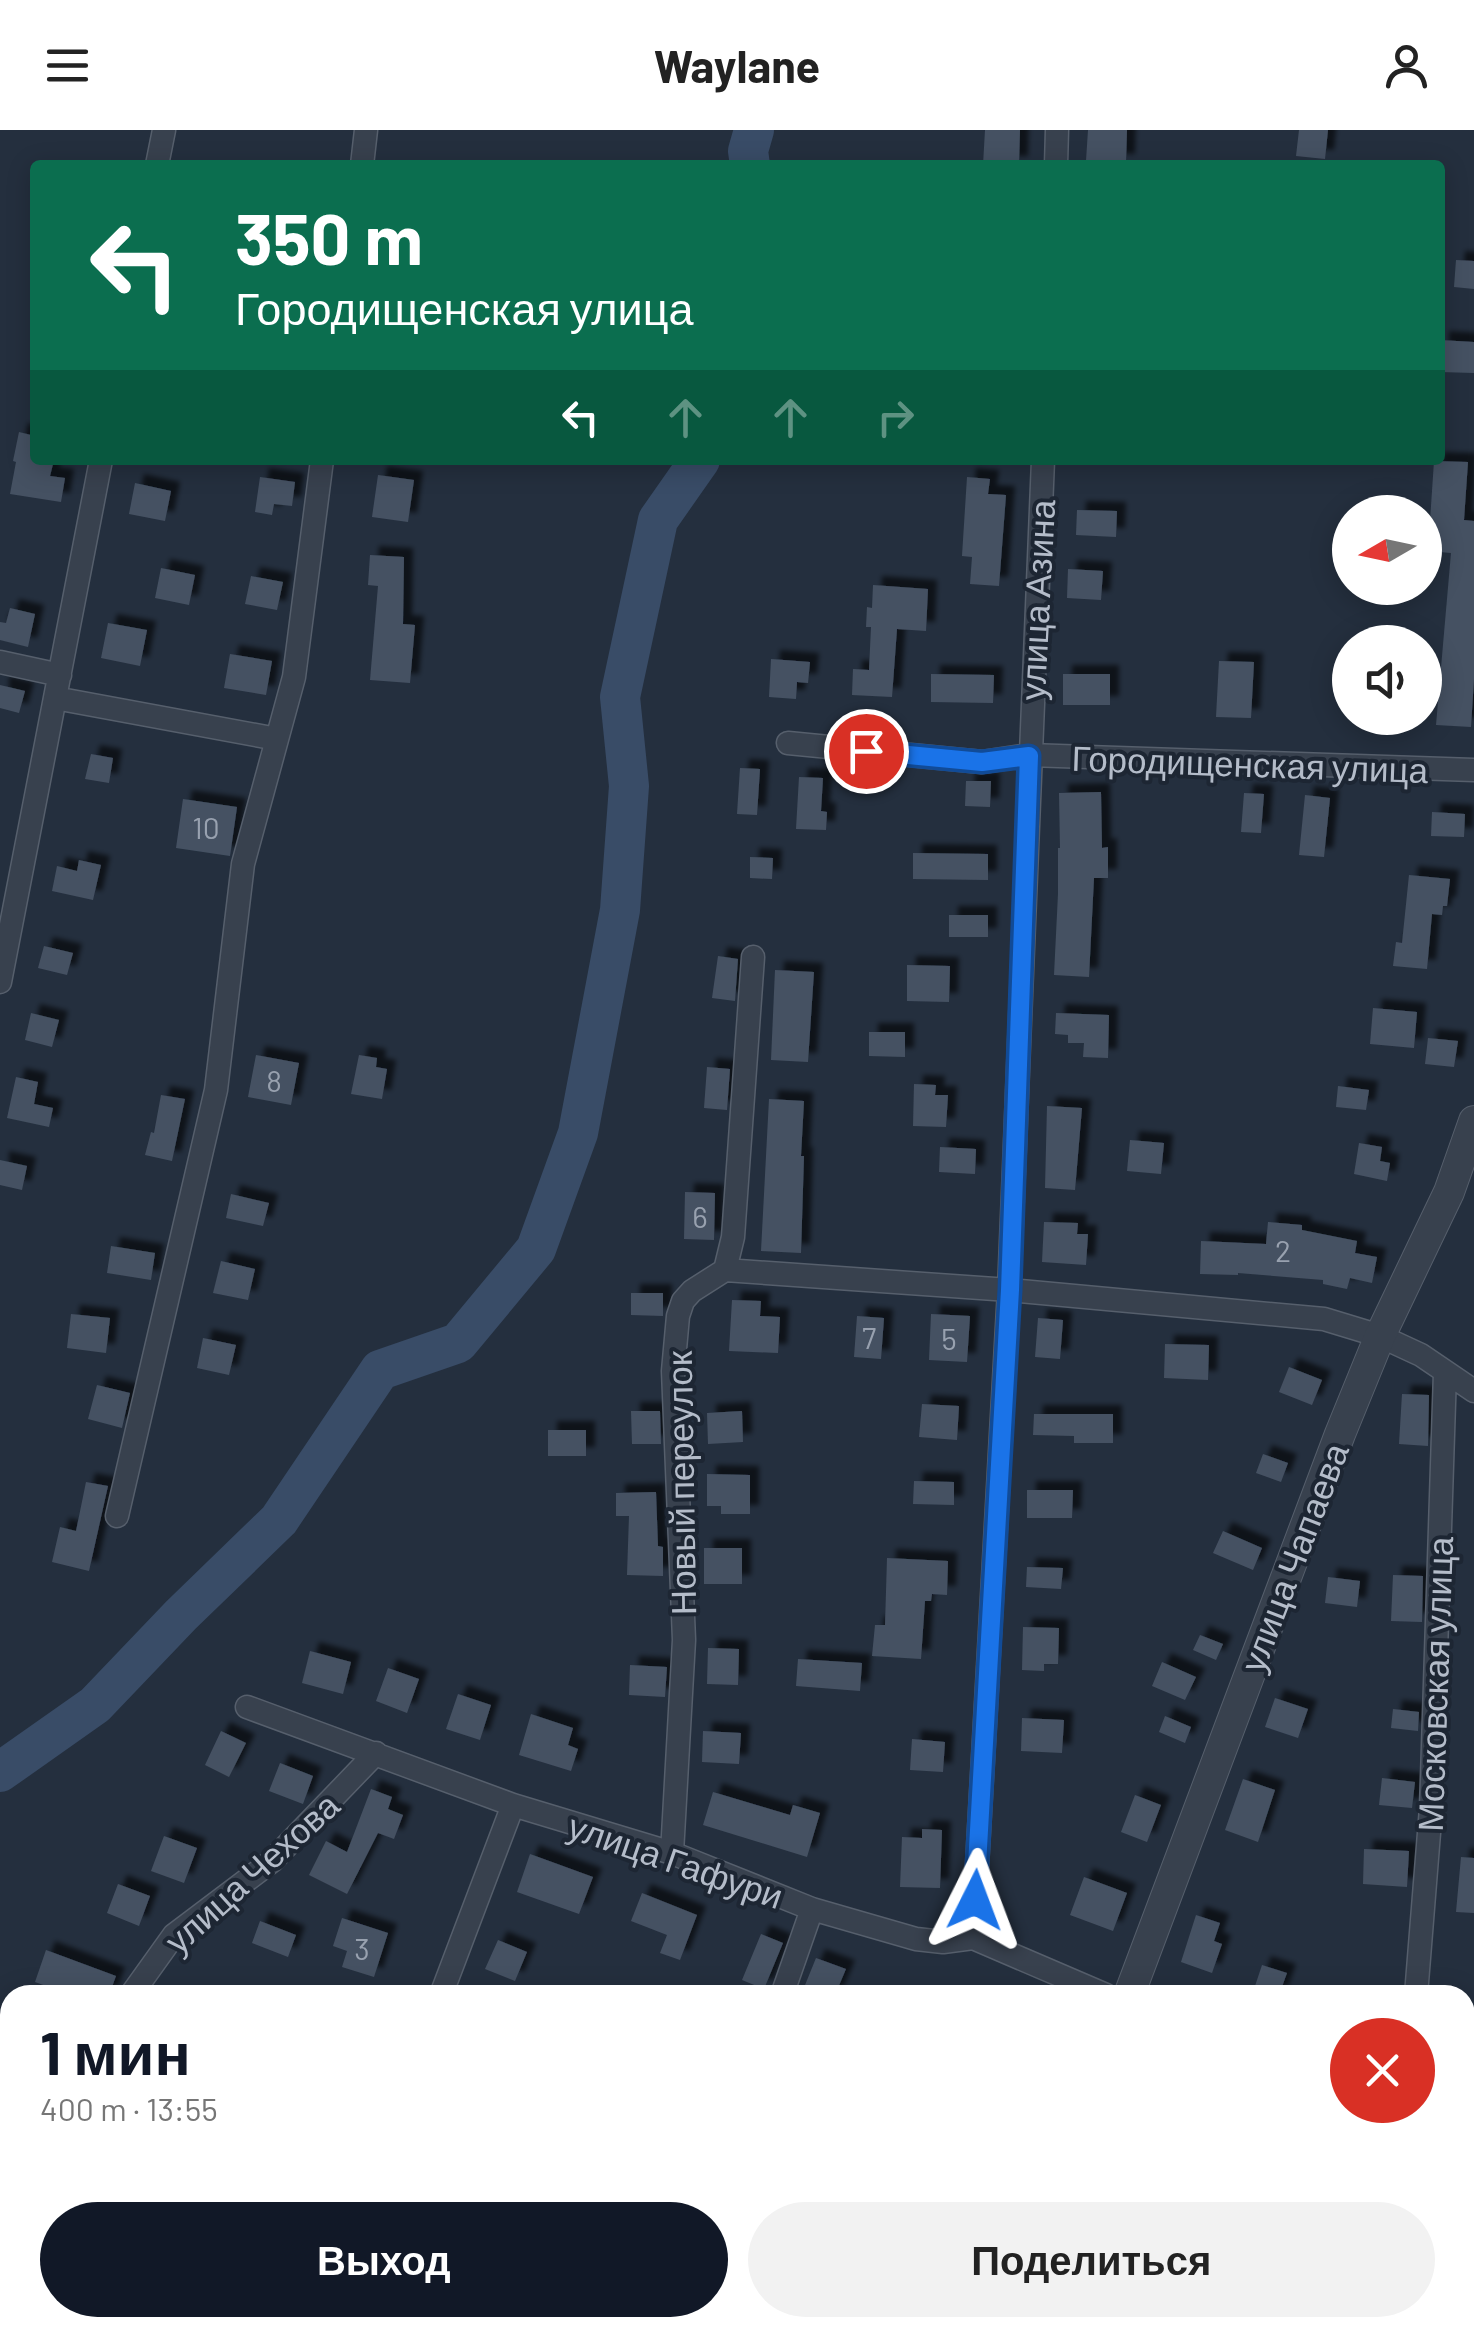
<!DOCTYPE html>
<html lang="ru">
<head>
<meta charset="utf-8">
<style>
	:root { --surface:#fff; --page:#f2f2f2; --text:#222; --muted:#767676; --accent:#111827 }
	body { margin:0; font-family:Barlow,sans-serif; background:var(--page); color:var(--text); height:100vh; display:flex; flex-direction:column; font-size:38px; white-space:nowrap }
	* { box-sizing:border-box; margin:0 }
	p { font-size:32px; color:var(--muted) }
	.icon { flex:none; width:55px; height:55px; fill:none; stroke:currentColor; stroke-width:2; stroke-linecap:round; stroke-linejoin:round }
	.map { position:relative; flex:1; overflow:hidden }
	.panel { position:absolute; left:0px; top:1855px; width:1475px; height:352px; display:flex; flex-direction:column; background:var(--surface); border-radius:30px 30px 0 0; box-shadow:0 5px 25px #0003 }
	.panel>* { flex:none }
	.hud { position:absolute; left:30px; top:30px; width:1415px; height:305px; border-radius:10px; box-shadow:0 5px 25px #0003; background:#0b6e4f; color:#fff; overflow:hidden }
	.needle { width:65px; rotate:261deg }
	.controls { position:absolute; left:1332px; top:365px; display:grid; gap:20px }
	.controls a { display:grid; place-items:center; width:110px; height:110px; border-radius:50%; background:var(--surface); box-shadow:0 5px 25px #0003; font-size:50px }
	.pin { position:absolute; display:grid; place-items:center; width:85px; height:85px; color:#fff; margin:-42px; border:5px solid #fff; border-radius:50%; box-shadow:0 2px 10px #0007 }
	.me { position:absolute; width:110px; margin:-55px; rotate:3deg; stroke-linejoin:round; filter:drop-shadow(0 0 8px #0008) }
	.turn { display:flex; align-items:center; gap:35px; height:210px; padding:0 40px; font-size:45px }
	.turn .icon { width:130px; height:130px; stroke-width:2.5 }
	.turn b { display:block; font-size:70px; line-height:85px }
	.lanes { display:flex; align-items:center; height:95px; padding:0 40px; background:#0003; justify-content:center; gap:50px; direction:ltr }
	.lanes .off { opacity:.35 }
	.round { display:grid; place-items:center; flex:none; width:105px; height:105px; border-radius:52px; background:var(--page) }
	.headline { display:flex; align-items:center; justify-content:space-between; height:170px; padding:0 40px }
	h1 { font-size:60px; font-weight:700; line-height:75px; color:var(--accent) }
	.button { display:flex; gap:20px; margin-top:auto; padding:20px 40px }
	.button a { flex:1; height:115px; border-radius:60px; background:var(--accent); color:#fff; font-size:40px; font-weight:700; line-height:115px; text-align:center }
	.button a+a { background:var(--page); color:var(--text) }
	header { display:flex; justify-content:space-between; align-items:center; height:130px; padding:0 40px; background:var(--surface); font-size:45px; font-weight:700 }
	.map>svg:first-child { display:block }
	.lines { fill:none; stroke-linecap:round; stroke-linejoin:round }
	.river { stroke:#394c67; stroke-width:40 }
	.building { fill:#455162; filter:url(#shadow) }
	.minor-casing { stroke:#565f6c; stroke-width:25 }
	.tertiary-casing { stroke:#565f6c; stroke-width:32 }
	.minor { stroke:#38414e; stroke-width:22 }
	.tertiary { stroke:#38414e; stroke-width:30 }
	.route-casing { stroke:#114b97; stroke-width:25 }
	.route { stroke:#1a73e8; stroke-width:18 }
	.labels { text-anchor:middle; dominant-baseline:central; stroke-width:8; stroke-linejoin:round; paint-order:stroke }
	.number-label { font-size:30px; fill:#98a1af }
	.street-label { font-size:35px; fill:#b4bcc9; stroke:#1d2633 }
</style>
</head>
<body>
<header><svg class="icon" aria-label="menu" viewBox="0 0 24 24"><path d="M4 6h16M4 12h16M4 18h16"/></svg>Waylane<svg class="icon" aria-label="person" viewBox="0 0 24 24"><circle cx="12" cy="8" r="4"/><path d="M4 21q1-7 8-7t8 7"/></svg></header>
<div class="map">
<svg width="1474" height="2206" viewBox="0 0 1474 2206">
	<defs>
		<filter id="shadow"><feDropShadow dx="9" dy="-9" stdDeviation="2.5" flood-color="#0009"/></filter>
	</defs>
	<rect width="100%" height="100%" fill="#242f3e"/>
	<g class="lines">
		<!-- river -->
		<path class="river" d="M750,35l-2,-14 6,-21
			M0,1642l95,-67 86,-90 98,-95 101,-150 78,-27 78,-94 42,-116 42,-223 9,-124 -9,-89 38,-177 42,-60"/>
	</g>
	<!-- building -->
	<path class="building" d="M985,0h35l-1,35h-36z
		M1088,0h39l-1,33 -40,-2z
		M1299,0h29l-3,29 -29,-3z
		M1456,130l18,1v28l-20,-2z
		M1440,210l34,2v31l-34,-1z
		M19,302l16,4v24h19l-4,16 15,2 -4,24 -51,-8 6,-32 -3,-1z
		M1434,331l34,1 -4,58 10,1v158l-3,48 -35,-2 15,-172 -23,-2z
		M378,345l36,5 -6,42 -36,-5z
		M260,347l35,5 -3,24 -18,-2 -2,11 -17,-3z
		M967,347l23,2 -2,15 18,1 -7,91 -29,-2 2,-27 -10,-1z
		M135,353l36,8 -6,30 -36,-7z
		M1077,380l40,1 -1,26 -40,-2z
		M370,425l34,2 -1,67 12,1 -5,58 -40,-3 8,-94 -10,-1z
		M161,438l34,7 -6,30 -34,-7z
		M1068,439l35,2 -2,29 -34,-2z
		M251,446l32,6 -6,28 -32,-6z
		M873,455l55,4 -2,42 -29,-2 -5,68 -40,-2 1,-26 16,1 2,-43h-5l1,-20 5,1z
		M10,478l25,6 -7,33 -28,-7v-18l6,1z
		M108,493l39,7 -7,36 -39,-8z
		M230,524l42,7 -6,34 -42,-7z
		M771,529l39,3 -2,21 -11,-1 -1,17 -27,-2z
		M1219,531l35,1 -3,56 -35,-1z
		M931,544l63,1 -1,28 -62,-1z
		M1063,544h47v31h-47z
		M0,555l25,6 -6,22 -19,-5z
		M91,624l22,4 -4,25 -24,-4z
		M740,638l20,1 -3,46 -20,-1z
		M799,647l24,1 -2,33 6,1 -1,18 -30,-1z
		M966,651h25l-1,26 -25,-1z
		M1101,662l1,56 6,-1v31h-14l-5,99 -35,-2 4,-81v-46h2l-1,-55z
		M1244,663l20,1 -3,39 -20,-1z
		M1305,665l25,3 -6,59 -25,-2z
		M183,669l54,8 -7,49 -54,-8z
		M1432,682l33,2 -1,23 -33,-1z
		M913,723l75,1v26l-75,-1z
		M750,727l23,1 -1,21 -22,-1z
		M79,730l22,5 -8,35 -41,-9 5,-25 20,5z
		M1409,745l41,4 -3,27h-4l-1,9 -10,-1 -5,55 -34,-3 3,-24 6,1z
		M949,785h39v22h-39z
		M44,816l29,7 -6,22 -29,-7z
		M718,826l20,3 -3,42 -23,-3z
		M907,835l43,1 -1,36 -42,-1z
		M775,840l39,2 -6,90 -37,-2z
		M1373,878l44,4 -3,36 -44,-4z
		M31,883l28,7 -7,27 -27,-7z
		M1056,883l53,2 -1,43 -25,-1 1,-14h-16v-8l-13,-1z
		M869,902h36v25l-36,-1z
		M1428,908l30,3 -4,26 -29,-3z
		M256,925l43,8 -8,42 -43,-8z
		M359,925l18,3 -1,9 11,2 -5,30 -31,-5z
		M707,937l23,2 -3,41 -23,-2z
		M16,947l22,5 -4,22 19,4 -4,19 -42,-9z
		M914,954l22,1 -1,10h13l-2,32 -33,-1z
		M1338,956l31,4 -3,20 -30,-3z
		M161,965l24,4 -13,62 -27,-6 6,-23 3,1z
		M769,969l35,2 -3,55h3l-3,97 -40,-2z
		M1047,976l35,2 -7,82 -30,-2z
		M1130,1010l34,3 -3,31 -34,-3z
		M1359,1013l23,4 -2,14 10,2 -3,18 -33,-7z
		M940,1017l36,2 -1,25 -36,-2z
		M0,1030l27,6 -5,24 -22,-5z
		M685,1062l30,1 -1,47 -30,-1z
		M231,1064l38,9 -6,23 -37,-8z
		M1044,1092l34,1 -1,11h11l-2,31 -44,-3z
		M1268,1092l34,3v5l55,11 -2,12 22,4 -5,26 -22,-5 -3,11 -24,-5v-4l-85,-7v2l-38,-1 1,-33 65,3z
		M111,1116l44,7 -4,27 -44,-7z
		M221,1131l34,8 -7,31 -35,-7z
		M631,1163h32v23l-32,-1z
		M732,1170l29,1 -1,15 20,1 -2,36 -49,-2z
		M71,1184l39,4 -4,35 -39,-5z
		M931,1184l39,2 -3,46 -38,-2z
		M857,1186l27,2 -3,41 -27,-2z
		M1038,1188l25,2 -3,39 -25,-2z
		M203,1208l33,7 -7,30 -32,-7z
		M1165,1214l44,1 -1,35 -44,-2z
		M1289,1237l33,13 -10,25 -33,-13z
		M97,1255l33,8 -8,35 -34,-9z
		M1402,1264l27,1 -1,51 -29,-2z
		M922,1274l37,2 -2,34 -38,-3z
		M631,1281h29l1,33h-29z
		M742,1281l1,31 -35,2 -1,-31z
		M1034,1284h79v29h-39v-7l-41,-1z
		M548,1300h38v26h-38z
		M1263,1324l25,9 -7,19 -25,-9z
		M707,1344l43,1v39h-29v-8h-14z
		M914,1351l40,1v23l-41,-1z
		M86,1352l22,4 -19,85 -37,-9 8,-35 16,4z
		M1027,1360h46l-1,28h-45z
		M656,1362l2,54 5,1v29l-36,-1 2,-59h-13v-23z
		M1223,1401l39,17 -9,22 -40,-17z
		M704,1418h38v36h-38z
		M887,1428l61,3 -1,34 -15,-1 -1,7h-6l-4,58 -49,-3 3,-31h10z
		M1027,1437l36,1 -2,21 -35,-2z
		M1393,1445l30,1 -1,46 -31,-1z
		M1328,1447l32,4 -3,26 -32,-4z
		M1023,1497l36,1 -1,36h-14v7l-22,-1z
		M1200,1505l23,9 -7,16 -23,-10z
		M708,1518l31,1 -1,36 -31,-1z
		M310,1521l41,11 -8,32 -41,-11z
		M798,1529l64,4 -2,28 -64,-5z
		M1162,1532l34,15 -11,23 -33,-14z
		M630,1535l37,2 -2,30 -36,-2z
		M388,1538l31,11 -12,34 -31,-12z
		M458,1564l33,11 -11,35 -34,-11z
		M1275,1568l33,11 -10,29 -33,-11z
		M1393,1579l26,3 -1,19 -27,-3z
		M531,1584l42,14 -5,17 10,4 -7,22 -52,-16z
		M1165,1586l26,11 -6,16 -26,-11z
		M1022,1588l42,2 -2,33 -41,-2z
		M221,1601l25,12 -17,34 -24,-12z
		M703,1601l38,2 -2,31 -37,-2z
		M912,1609l33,3 -2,30 -33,-2z
		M280,1633l33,13 -10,28 -34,-13z
		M1382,1648l33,4 -3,26 -33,-3z
		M1243,1649l32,11 -17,52 -33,-12z
		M371,1659l21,8 -4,12 15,6 -9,24 -16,-6 -31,61 -38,-19 17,-34 21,11z
		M713,1662l77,23 3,-10 27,8 -13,44 -104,-32z
		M1135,1665l26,10 -14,37 -26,-10z
		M922,1699l20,1 -2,58 -40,-1 2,-50 20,1z
		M164,1706l33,12 -13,35 -33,-12z
		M1364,1719l45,2 -2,36 -44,-3z
		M530,1724l63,23 -14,37 -62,-22z
		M1461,1727l13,1v55l-18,-1z
		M1084,1747l43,16 -14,38 -43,-16z
		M118,1754l32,12 -11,30 -32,-13z
		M642,1763l55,22 -17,45 -20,-7 7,-18 -36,-14z
		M1196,1785l24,8 -6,18 8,3 -10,29 -31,-11z
		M342,1788l46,15 -14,44 -32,-10 5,-16 -14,-5z
		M260,1791l36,14 -8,22 -36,-14z
		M761,1804l22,9 -19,46 -22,-9z
		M498,1810l29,12 -12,29 -30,-12z
		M46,1820l70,26 -7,19h-14l-17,-6 -2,6h-5l-36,-13z
		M816,1828l30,11 -11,26h-34z
		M1262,1835l25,8 -8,22h-27z"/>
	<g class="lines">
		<defs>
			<path id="minor" d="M157,35l7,-35
				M362,35l4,-35
				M1056,35l1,-35
				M0,532l60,13
				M55,568l222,41
				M788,613l194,19 47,-7 445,15
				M0,852l101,-522
				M725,1140l284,20 315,29 56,17 41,19 53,36
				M117,1386l99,-426 27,-226 51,-187 28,-217
				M247,1577l266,98 159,48 140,56 104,30 27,3 30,-4 133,57
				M672,1723l12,-213 -11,-269 5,-55 5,-15 9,-10 33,-21 8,-33 20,-280
				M973,1808l36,-648 34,-830
				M131,1865l43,-60 98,-74 104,-108
				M441,1865l72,-190
				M782,1865l30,-86
				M1416,1865l15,-187 14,-436
				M111,2198l21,8
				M1264,2198l27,8
				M6,2206l4,-12
				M311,2206l3,-8
				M663,2206l3,-8"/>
			<path id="tertiary" d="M1129,1865l211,-561 40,-98 69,-144 25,-71
				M993,2206l3,-8"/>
		</defs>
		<!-- minor casing -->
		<use href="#minor" class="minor-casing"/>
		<!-- tertiary casing -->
		<use href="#tertiary" class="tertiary-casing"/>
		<!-- minor -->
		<use href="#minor" class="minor"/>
		<!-- tertiary -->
		<use href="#tertiary" class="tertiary"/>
	</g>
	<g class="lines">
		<defs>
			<path id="route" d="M866,621l116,11 47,-6 -19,534 -35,610"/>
		</defs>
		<!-- route casing -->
		<use href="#route" class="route-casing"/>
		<!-- route -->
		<use href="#route" class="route"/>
	</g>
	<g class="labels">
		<!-- number labels -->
		<g class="number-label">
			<text x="206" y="697">10</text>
			<text x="274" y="950">8</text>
			<text x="700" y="1086">6</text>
			<text x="1283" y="1120">2</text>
			<text x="869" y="1207">7</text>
			<text x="949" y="1208">5</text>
			<text x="362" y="1818">3</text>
		</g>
		<!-- street labels -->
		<g class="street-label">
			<text transform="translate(1036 470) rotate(-87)">улица Азина</text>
			<text transform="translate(1250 633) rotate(2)">Городищенская улица</text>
			<text transform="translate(680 1353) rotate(-91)">Новый переулок</text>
			<text transform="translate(1293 1427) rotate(-69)">улица Чапаева</text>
			<text transform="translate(1434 1554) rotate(-88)">Московская улица</text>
			<text transform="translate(676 1730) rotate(19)">улица Гафури</text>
			<text transform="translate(251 1742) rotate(-42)">улица Чехова</text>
		</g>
	</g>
</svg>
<div class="controls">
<a><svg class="needle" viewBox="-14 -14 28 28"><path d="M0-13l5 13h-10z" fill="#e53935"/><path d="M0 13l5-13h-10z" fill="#767676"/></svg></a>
<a><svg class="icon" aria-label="sound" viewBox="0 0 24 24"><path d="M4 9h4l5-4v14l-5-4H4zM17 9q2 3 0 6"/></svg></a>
</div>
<div class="pin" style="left:866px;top:621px;background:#d93025"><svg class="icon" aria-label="arrive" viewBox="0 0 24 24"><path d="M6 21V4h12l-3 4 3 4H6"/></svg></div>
<svg class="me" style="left:975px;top:1770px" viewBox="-20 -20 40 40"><path d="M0-17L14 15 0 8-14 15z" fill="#1a73e8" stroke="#fff" stroke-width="4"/></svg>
<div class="hud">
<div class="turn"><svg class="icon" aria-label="left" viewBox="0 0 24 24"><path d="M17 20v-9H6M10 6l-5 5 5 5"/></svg><div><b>350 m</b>Городищенская улица</div></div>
<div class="lanes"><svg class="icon" aria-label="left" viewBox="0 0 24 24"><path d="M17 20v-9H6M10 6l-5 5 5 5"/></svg><svg class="icon off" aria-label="ahead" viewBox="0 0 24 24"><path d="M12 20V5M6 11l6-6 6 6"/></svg><svg class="icon off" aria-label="ahead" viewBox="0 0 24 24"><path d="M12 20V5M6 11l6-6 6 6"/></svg><svg class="icon off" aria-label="right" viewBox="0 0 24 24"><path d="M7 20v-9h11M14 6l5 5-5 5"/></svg></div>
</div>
<section class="panel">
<div class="headline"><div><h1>1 мин</h1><p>400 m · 13:55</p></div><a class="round" style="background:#d93025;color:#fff"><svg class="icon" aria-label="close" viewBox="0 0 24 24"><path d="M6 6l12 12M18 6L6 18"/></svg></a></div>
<div class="button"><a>Выход</a><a>Поделиться</a></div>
</section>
</div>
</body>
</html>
